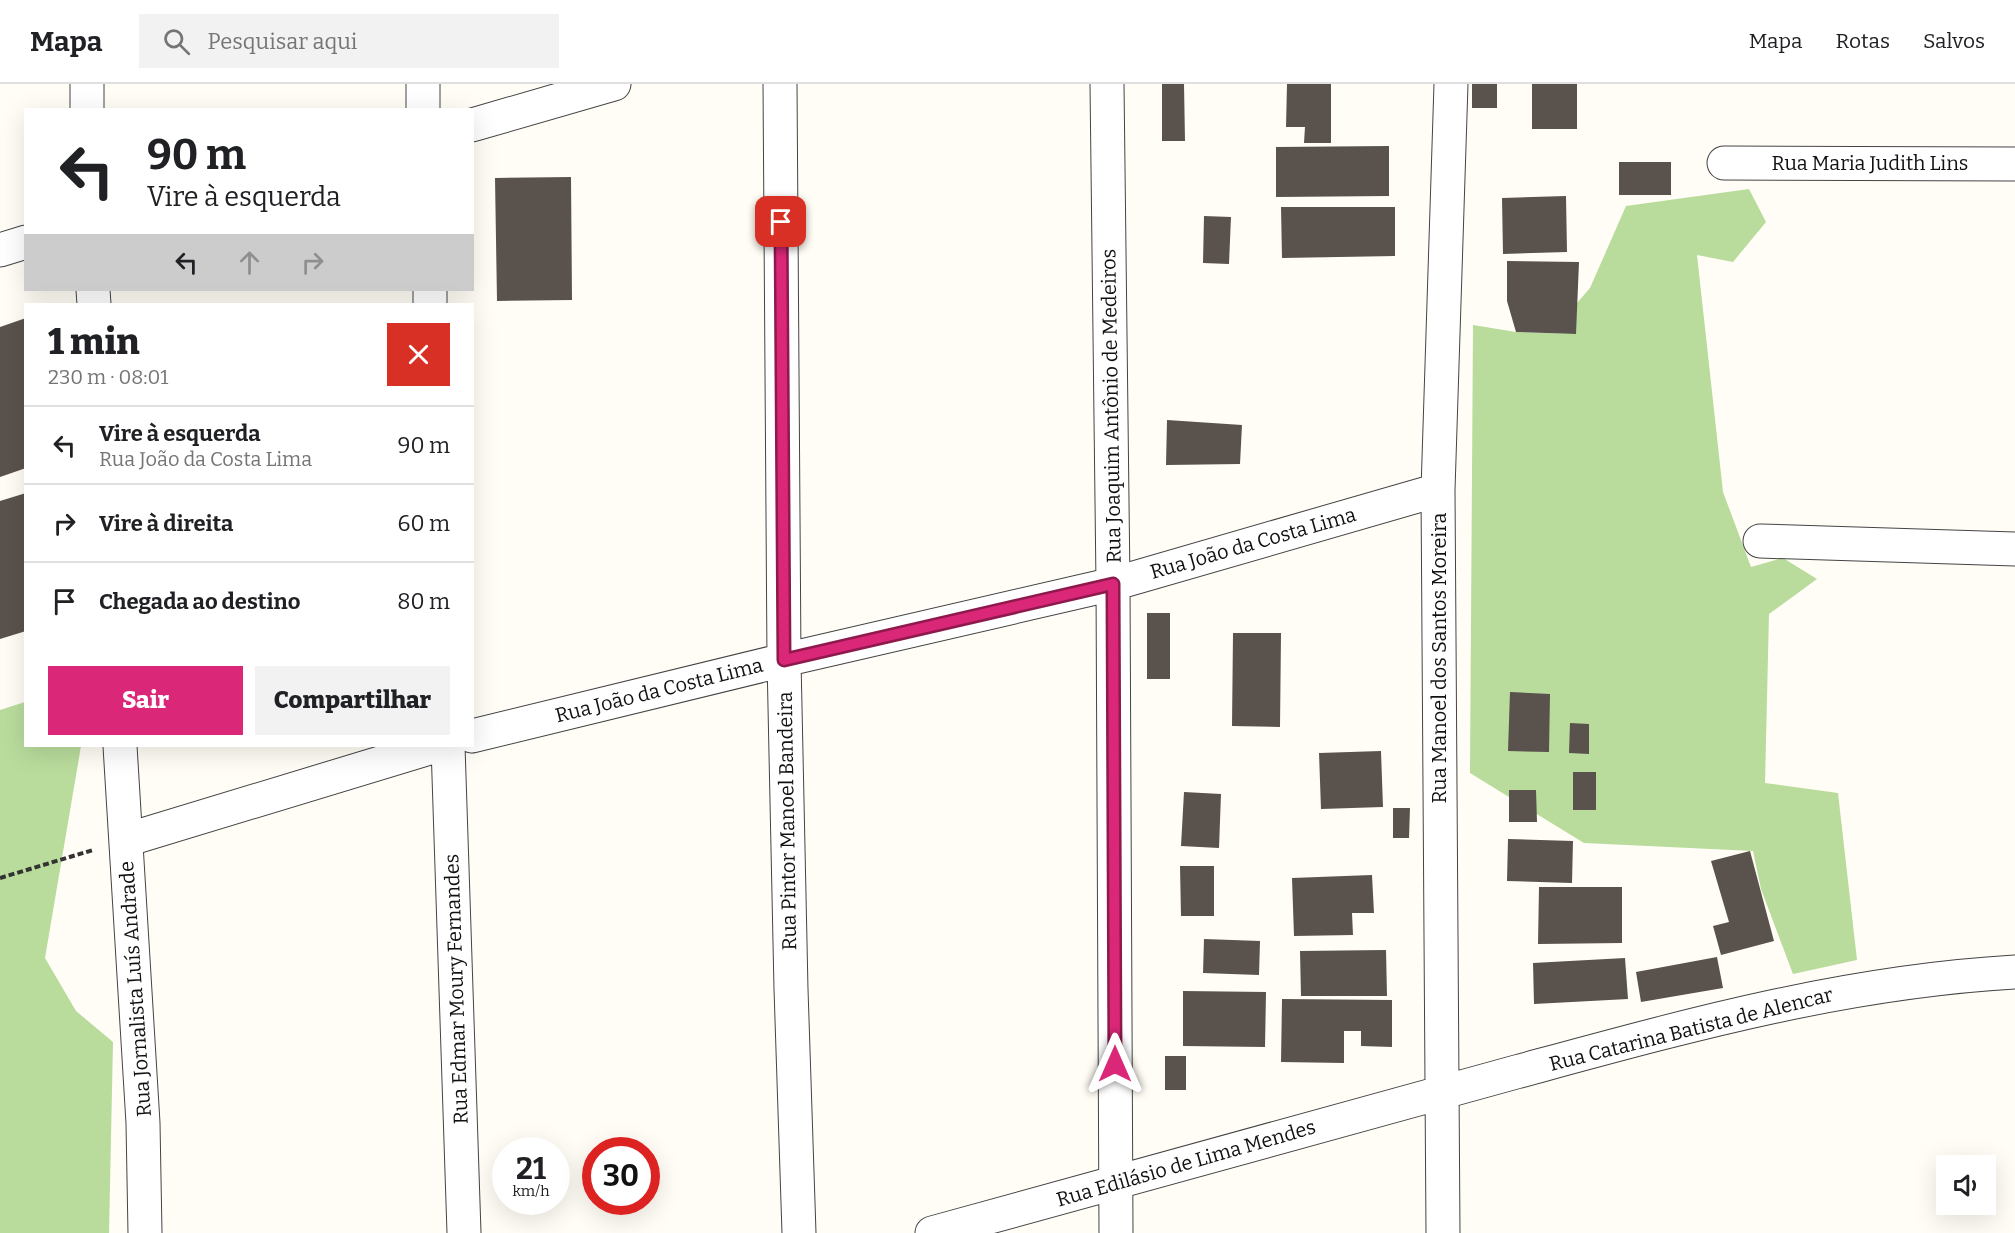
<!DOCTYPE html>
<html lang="pt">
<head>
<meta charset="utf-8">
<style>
	:root { --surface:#fff; --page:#f2f2f2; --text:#202124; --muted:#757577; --line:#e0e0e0; --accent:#db2777 }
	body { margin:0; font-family:Bitter,serif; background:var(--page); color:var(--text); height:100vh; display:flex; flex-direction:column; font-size:22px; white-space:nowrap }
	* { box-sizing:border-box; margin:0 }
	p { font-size:20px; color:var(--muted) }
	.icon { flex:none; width:33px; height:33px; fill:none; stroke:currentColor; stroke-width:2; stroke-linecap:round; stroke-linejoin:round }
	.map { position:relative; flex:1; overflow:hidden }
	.drawer { position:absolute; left:24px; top:219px; width:450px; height:444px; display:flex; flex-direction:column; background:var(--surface); border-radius:0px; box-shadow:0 6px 24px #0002 }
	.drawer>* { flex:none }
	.banner { position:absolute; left:24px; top:24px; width:450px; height:183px; border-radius:0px; box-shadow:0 6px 24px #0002; background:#fff; color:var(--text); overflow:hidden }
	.fabs { position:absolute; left:1936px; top:1071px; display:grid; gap:12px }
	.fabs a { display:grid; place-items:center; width:60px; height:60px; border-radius:0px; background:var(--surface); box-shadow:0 6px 24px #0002; font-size:30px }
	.speed { position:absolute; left:492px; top:1053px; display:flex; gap:12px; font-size:30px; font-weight:700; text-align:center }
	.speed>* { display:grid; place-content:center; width:78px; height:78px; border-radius:50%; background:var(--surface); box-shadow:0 6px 24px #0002; line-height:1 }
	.speed small { font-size:15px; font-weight:400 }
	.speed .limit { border:9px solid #d22; background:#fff; color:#111 }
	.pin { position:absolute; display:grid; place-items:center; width:51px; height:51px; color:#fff; margin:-26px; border-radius:12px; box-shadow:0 3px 9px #0006 }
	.me { position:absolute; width:66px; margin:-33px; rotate:0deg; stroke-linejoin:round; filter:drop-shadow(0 0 4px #0008) }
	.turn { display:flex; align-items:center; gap:21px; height:126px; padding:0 24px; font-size:27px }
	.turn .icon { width:78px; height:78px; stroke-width:2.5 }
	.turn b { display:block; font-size:42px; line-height:51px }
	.lanes { display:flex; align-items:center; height:57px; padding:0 24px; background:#0003; justify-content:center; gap:30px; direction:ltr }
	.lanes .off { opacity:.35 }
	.round { display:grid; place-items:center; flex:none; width:63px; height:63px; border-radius:0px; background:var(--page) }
	.overview { display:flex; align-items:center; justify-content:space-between; height:102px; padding:0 24px }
	h1 { font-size:36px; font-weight:800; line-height:45px }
	.primary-button { display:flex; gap:12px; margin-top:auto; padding:12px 24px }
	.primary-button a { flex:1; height:69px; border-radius:0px; background:var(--accent); color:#fff; font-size:24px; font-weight:800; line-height:69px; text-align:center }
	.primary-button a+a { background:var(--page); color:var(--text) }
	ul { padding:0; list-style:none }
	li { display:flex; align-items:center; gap:18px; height:78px; padding:0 24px; border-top:2px solid var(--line) }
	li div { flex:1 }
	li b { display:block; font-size:22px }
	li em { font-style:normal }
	header { display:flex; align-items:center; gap:36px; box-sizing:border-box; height:84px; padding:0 30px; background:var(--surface); border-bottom:2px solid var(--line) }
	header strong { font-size:28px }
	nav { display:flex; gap:33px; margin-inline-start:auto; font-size:21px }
	.search { width:420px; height:54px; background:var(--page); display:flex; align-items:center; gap:15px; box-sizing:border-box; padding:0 21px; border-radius:0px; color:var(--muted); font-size:22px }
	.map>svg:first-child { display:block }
	.forest { fill:#b9dc9c }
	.building { fill:#5a524d }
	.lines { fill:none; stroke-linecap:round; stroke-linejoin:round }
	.minor-casing { stroke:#444; stroke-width:35 }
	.path { stroke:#333; stroke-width:4; stroke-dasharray:6 3; stroke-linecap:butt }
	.minor { stroke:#fff; stroke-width:33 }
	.route-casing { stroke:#8e194d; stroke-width:15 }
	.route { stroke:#db2777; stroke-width:10 }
	.labels { text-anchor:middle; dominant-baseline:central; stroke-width:6; stroke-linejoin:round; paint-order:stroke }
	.street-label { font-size:20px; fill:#111; stroke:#fff }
</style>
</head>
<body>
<header>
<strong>Mapa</strong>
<div class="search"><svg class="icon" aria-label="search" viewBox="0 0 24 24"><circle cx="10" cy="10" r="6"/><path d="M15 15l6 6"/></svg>Pesquisar aqui</div>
<nav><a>Mapa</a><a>Rotas</a><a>Salvos</a></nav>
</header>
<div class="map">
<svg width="2015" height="1149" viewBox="0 0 2015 1149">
	<rect width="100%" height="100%" fill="#fffdf5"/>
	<!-- forest -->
	<path class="forest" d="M1749,105l17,33 -33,40 -36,-7 26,237 28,75 32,-9 34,21 -48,35 -4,169 73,10 19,167 -64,14 -32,-85 -8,-38 -169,-8 -114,-70 3,-448 43,7 59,2 2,-31 13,-15 36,-82z
		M25,618l1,44h55l-36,212 31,53 37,31 -4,191h-109v-523z"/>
	<!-- building -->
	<path class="building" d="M1162,0h22l1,57h-23z
		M1287,0h44v59h-27l1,-16h-19z
		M1472,0h25v24h-25z
		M1532,0h45v45h-45z
		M1389,62v50l-113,1v-50z
		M1619,78h52v33h-52z
		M571,93l1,123 -75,1 -2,-123z
		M1566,112l1,56 -64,2 -1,-56z
		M1281,123h114v49l-113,2z
		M1204,132l27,1 -2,47 -26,-1z
		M1507,177l72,1 -3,72 -60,-2 -9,-31z
		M26,234v150l-26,9v-150z
		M1167,336l75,5 -2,39 -74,1z
		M26,409v138l-26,8v-138z
		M1147,529h23v66h-23z
		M1233,549h48l-1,94 -48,-1z
		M1510,608l40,2 -1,58 -41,-1z
		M1570,639l19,1v30l-20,-1z
		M1381,667l2,56 -62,2 -2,-56z
		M1573,688h23v38h-23z
		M1509,706h27l1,32h-28z
		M1184,708l37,2 -2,54 -38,-2z
		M1393,724h17l-1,30h-16z
		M1508,755l65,2 -1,42 -65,-2z
		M1750,767l24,90 -53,14 -8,-29 16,-4 -18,-61z
		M1180,782h34v50h-33z
		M1372,791l2,38h-22l1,22 -59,1 -2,-58z
		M1539,803h83v56l-84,1z
		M1204,855l56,2 -1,34 -56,-2z
		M1386,866l1,46h-86l-1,-45z
		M1717,873l6,31 -82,14 -5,-30z
		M1625,874l3,41 -94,5 -1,-41z
		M1183,907l83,1 -1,55 -82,-1z
		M1282,915l110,1v47l-31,-1v-15h-17v32l-63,-1z
		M1165,972h21v34h-21z"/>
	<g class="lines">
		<defs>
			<path id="minor" d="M87,0v26
				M423,0v26
				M780,0l4,576 7,329 8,244
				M1107,0l6,500 3,649
				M472,41l142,-41
				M1724,79l291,1
				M0,166l26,-8
				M93,206l1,14
				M430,206v14
				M1760,457l255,8
				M472,652l312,-76 329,-76 325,-94
				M120,662l23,377 2,110
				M448,662l16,487
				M126,756l310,-94
				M932,1149c195,-52 389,-108 584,-161 166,-45 325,-90 499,-100
				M1443,1149l-5,-743 13,-406"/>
		</defs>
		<!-- minor casing -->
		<use href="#minor" class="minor-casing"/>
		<!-- path -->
		<path class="path" d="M0,794l93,-28"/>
		<!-- minor -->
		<use href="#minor" class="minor"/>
	</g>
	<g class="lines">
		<defs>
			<path id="route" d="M781,138l3,438 329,-76 2,480"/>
		</defs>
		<!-- route casing -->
		<use href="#route" class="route-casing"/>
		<!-- route -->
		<use href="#route" class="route"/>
	</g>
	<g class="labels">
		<!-- street labels -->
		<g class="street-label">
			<text x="1870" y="79">Rua Maria Judith Lins</text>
			<text transform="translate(1111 322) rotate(-91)">Rua Joaquim Antônio de Medeiros</text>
			<text transform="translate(1253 459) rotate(-16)">Rua João da Costa Lima</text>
			<text transform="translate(1439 574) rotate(-90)">Rua Manoel dos Santos Moreira</text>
			<text transform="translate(659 606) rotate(-14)">Rua João da Costa Lima</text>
			<text transform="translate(787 737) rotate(-91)">Rua Pintor Manoel Bandeira</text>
			<text transform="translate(135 905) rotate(-94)">Rua Jornalista Luís Andrade</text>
			<text transform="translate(456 905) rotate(-92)">Rua Edmar Moury Fernandes</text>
			<text transform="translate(1691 945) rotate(-14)">Rua Catarina Batista de Alencar</text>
			<text transform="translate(1186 1079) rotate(-16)">Rua Edilásio de Lima Mendes</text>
		</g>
	</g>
</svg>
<div class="fabs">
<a><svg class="icon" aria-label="sound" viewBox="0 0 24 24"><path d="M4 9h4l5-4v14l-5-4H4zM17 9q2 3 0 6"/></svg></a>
</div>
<div class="speed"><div>21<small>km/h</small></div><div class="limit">30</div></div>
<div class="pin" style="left:781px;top:138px;background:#d93025"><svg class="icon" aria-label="arrive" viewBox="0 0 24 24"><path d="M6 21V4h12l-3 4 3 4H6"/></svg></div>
<svg class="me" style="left:1115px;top:980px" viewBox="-20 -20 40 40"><path d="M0-17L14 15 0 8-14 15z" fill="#db2777" stroke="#fff" stroke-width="4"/></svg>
<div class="banner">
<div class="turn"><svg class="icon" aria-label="left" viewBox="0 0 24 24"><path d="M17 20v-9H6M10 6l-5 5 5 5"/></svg><div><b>90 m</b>Vire à esquerda</div></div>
<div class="lanes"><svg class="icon" aria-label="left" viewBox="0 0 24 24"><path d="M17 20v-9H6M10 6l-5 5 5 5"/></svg><svg class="icon off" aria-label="ahead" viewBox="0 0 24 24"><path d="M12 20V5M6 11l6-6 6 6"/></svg><svg class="icon off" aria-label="right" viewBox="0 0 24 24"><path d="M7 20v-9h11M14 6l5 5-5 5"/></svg></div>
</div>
<section class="drawer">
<div class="overview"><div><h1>1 min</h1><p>230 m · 08:01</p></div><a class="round" style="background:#d93025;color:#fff"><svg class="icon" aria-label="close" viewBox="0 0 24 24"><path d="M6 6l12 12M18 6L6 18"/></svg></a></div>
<ul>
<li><svg class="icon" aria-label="left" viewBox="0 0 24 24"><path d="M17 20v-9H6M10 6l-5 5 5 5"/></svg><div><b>Vire à esquerda</b><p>Rua João da Costa Lima</p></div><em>90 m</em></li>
<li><svg class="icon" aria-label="right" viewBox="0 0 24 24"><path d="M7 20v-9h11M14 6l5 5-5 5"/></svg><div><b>Vire à direita</b></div><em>60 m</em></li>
<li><svg class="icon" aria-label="arrive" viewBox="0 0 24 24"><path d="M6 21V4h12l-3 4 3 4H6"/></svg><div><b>Chegada ao destino</b></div><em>80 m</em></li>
</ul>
<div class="primary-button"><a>Sair</a><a>Compartilhar</a></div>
</section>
</div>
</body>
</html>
